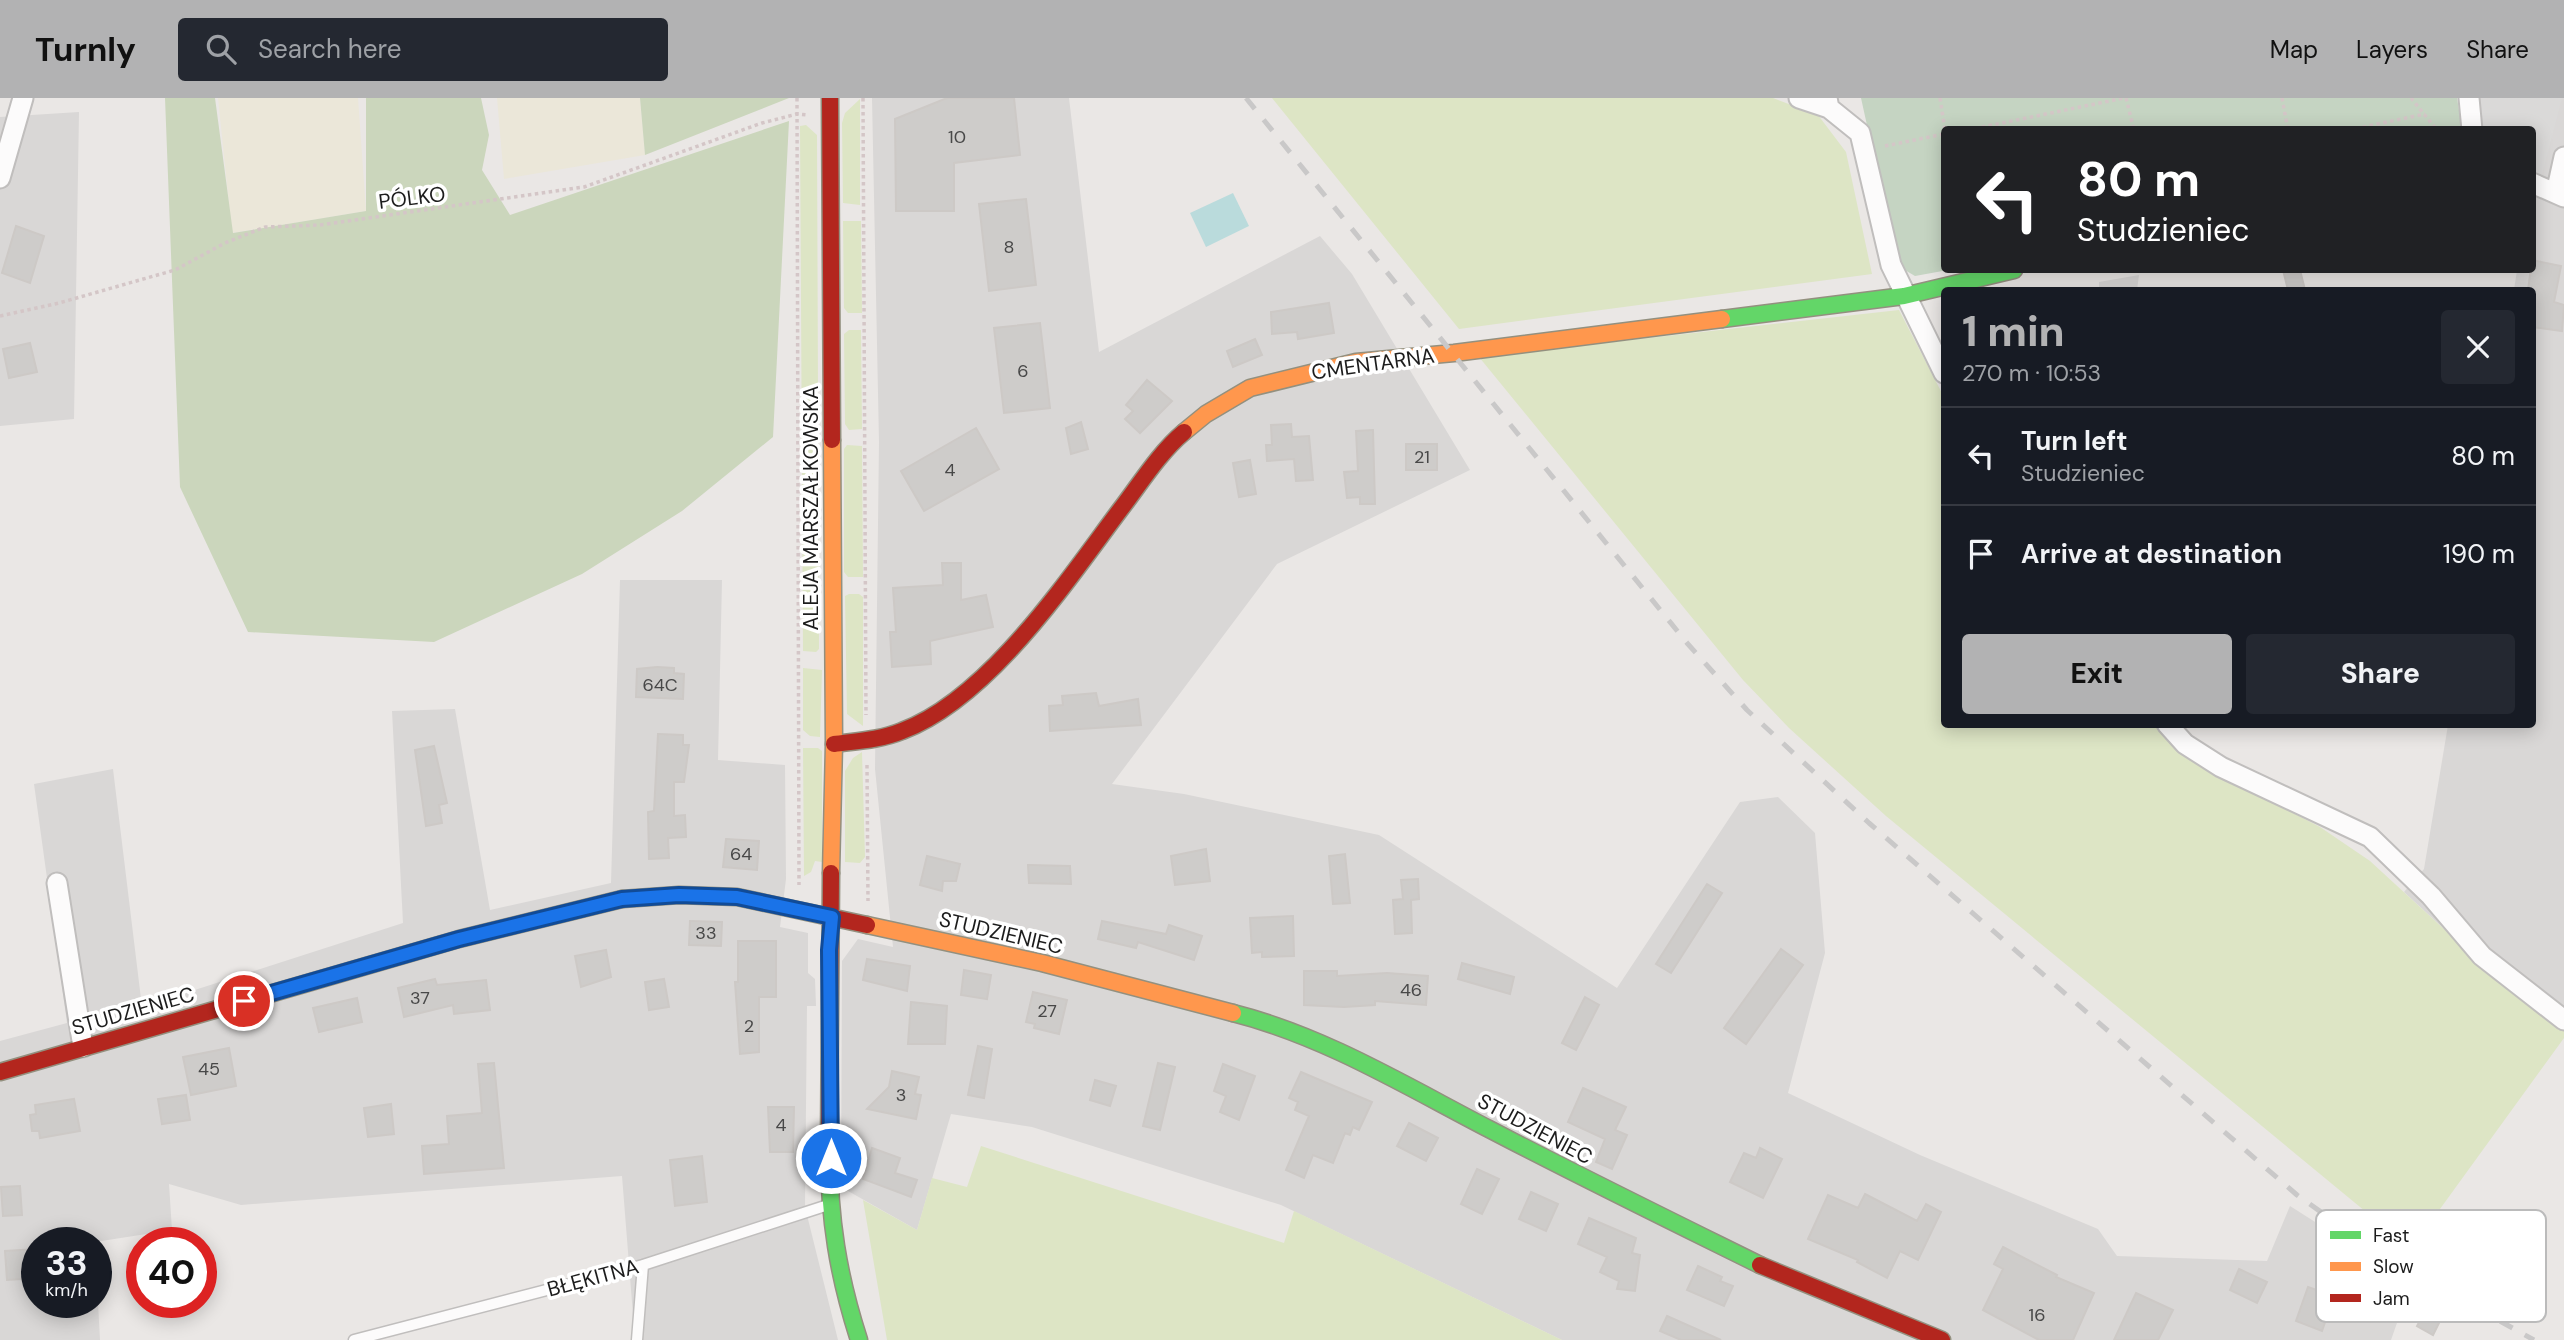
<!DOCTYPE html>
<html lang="en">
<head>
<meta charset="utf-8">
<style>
	:root { --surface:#171b24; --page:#242831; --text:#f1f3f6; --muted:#9ea1a6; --line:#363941; --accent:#b2b2b3 }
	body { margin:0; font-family:"DM Sans",sans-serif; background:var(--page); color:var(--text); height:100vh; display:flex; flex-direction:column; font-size:26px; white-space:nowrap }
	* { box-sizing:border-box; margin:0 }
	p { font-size:23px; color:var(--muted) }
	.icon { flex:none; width:38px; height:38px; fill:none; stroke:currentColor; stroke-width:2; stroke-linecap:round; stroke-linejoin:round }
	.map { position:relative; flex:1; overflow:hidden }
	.details { position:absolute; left:1941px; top:189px; width:595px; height:441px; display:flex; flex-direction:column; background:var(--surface); border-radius:7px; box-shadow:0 4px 18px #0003 }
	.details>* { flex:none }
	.top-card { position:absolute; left:1941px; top:28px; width:595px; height:147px; border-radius:7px; box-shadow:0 4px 18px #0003; background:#202124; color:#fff; overflow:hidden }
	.speed { position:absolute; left:21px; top:1129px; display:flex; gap:14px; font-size:35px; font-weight:700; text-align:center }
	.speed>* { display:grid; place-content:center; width:91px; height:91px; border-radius:50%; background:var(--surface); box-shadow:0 4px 18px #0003; line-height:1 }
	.speed small { font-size:18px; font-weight:400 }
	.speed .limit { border:10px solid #d22; background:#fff; color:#111 }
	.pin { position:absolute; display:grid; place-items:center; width:60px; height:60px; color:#fff; margin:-30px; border:4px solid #fff; border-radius:50%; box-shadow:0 2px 7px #0007 }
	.me { position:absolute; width:77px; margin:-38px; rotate:0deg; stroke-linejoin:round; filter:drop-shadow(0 0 5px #0008) }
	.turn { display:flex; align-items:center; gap:24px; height:147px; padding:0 21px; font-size:32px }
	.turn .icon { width:91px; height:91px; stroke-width:2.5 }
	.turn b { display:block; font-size:49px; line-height:60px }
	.round { display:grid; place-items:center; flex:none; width:74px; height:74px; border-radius:7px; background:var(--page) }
	.overview { display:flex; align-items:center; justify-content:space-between; height:119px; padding:0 21px }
	h1 { font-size:42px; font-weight:800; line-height:52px; color:var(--accent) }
	.button { display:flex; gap:14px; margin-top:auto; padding:14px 21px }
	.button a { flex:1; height:80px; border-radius:7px; background:var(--accent); color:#111; font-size:28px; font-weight:800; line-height:80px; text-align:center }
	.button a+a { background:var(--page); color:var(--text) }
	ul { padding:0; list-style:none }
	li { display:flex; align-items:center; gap:21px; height:98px; padding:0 21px; border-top:2px solid var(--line) }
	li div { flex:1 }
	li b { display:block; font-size:26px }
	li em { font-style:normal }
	header { display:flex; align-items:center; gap:42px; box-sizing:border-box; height:98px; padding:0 35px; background:var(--accent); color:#111 }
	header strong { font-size:33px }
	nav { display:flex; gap:38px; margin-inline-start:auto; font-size:24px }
	.search { width:490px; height:63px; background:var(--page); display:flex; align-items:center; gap:18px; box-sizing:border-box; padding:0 24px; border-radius:7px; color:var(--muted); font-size:26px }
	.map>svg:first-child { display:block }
	.residential { fill:#d9d7d6 }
	.farmland { fill:#ebe7d9 }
	.grass { fill:#dde5c5 }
	.forest { fill:#cbd6bc }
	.cemetery { fill:#c5d4c2 }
	.parking { fill:#dad9d8 }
	.water { fill:#badbdc }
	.building { fill:#ceccca; stroke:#cdc9c6; stroke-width:2 }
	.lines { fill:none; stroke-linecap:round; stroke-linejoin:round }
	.lane-casing { stroke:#c0bebd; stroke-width:13 }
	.street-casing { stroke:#c0bebd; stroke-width:23 }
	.fast-casing { stroke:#93907f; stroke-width:19 }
	.slow-casing { stroke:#93907f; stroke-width:19 }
	.jam-casing { stroke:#93907f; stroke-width:19 }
	.path { stroke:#d4c6c7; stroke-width:3.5; stroke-dasharray:3.5 3.5; stroke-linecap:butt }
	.lane { stroke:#fcfbfb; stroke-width:10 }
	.street { stroke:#fcfbfb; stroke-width:19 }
	.fast { stroke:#63d668; stroke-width:16 }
	.slow { stroke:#ff974d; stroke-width:16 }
	.jam { stroke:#b3261e; stroke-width:16 }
	.rail { stroke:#c9c8c8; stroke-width:5; stroke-dasharray:14 14; stroke-linecap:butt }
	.route-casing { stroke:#114b97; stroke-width:18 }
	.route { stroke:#1a73e8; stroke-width:12 }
	.labels { text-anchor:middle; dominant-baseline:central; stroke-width:7; stroke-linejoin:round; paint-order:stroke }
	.number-label { font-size:18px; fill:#484848 }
	.street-label { font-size:21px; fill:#1c1c1c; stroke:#fff }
	.key { fill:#fff; stroke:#bbb; stroke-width:2 }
	.key-label { font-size:19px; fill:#1c1c1c }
</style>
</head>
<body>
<header>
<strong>Turnly</strong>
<div class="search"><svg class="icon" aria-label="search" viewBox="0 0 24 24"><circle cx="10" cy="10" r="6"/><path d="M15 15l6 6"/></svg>Search here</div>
<nav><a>Map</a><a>Layers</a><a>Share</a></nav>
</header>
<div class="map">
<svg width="2564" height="1242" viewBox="0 0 2564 1242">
	<rect width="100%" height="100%" fill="#eae7e5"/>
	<!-- residential -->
	<path class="residential" d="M872,0h197l30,254 221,-116 32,38 118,196 -193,94 -165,220 72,10 195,41 238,153 123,-186 38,-5 37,36 10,120 -37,140 132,62 178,74 19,27 150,5 23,-55 121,77 -20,57h-829l-281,-135 -249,-78 -81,-13 -34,116 -76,-43 1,-226 16,-22 35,8 -18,-178 4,-327z
		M2473,0h91v928l-69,-50 -91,-84 20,-23 24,-144 84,-1v-434h-18l3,-20h15v-140z
		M79,14l-5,307 -74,7v-309z
		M2139,177l-2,15h-38v-8z
		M620,482h102l-4,180 67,5 1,114 -6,48 28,6v40l7,6 1,27h-9l-2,201 33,133h-203l-13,-164 -381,29 -72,-21 3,46 -77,12h-58v60h59v-37l4,75h-100v-299l67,-18 -33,-239 79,-15 29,238 261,-84 -11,-212 63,-2 35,201 121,-27z"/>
	<!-- farmland -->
	<path class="farmland" d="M218,0h140l8,113 -134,22z
		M497,0h143l5,57 -141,24z"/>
	<!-- grass -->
	<path class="grass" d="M1272,0h501l45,17 28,37 26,122 -413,55z
		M860,1v106l-17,-2 -1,-80 3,-10z
		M806,27l11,10 2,514 -3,3 -13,-1 -3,-525z
		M843,123h18l1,92h-14l-4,-5z
		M1899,212l45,87v327l218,1 24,32 134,70 50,34 125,115 69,54v8l-153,211 -525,-433 -97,-88 -46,-48 -264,-323z
		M849,232h12l1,99 -13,1 -4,-6 -1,-90z
		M847,347l15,1 1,131h-15l-4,-5v-123z
		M849,496h10l4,3v129l-16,-12 -2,-118z
		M803,570l19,2 -2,67 -10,-1 -7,-6z
		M803,650h15l4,3v111l-7,-1 -4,11 -7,4z
		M862,654l3,105 -5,6 -15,-1v-91l8,-13z
		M981,1048l303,97 10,-32 268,129h-675l-24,-140 54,30 15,-52 35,9z"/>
	<!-- forest -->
	<path class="forest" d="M165,0h50l18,135 133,-22v-113h115l8,37 -7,35 28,45 279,-94 -16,316 -91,74 -100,63 -148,68 -186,-10 -68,-145z
		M640,0h149l-144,57z"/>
	<!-- cemetery -->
	<path class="cemetery" d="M1861,0h596l5,31 -518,1v140h4l-33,6 -17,-10z"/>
	<!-- parking -->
	<path class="parking" d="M2469,0h93l-23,88 -7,-3v-53l-59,-1z"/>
	<!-- water -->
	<path class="water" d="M1233,95l16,33 -43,21 -16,-34z"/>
	<!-- building -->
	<path class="building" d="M947,0h67l6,57 -66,8v48h-58l-1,-92z
		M1026,101l10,86 -47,6 -10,-87z
		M16,128l28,10 -14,47 -28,-10z
		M2532,162l29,6 -7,36 10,3 -2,26 -30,-4v-37h-4z
		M2283,172h17l5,20h-17z
		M1329,205l5,30 -36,6 -1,-7 -25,2 -1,-22z
		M1040,225l10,85 -46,5 -10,-85z
		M1255,241l7,16 -29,12 -6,-16z
		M30,245l7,29 -28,6 -6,-29z
		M1147,282l25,21 -32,32 -15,-14 8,-8 -7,-6z
		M1081,324l7,27 -17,5 -5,-26z
		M1291,326l1,13 17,-1 4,44 -17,1 -2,-22 -27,2 -1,-16h6l-1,-20z
		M976,330l23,41 -75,42 -23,-40z
		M1373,332l2,74h-15v-7l-13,1 -3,-26 14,-1 -2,-40z
		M1406,346h31v26h-31z
		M1250,362l6,34 -17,3 -6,-34z
		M942,465h19v37l25,-5 7,32 -63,14 1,23 -39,3 -2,-35h6l-3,-44 50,-3z
		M657,569l17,1v5l10,1 -1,25 -47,-2 1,-28z
		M1096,595l3,13 39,-7 3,26 -91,6 -1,-25 14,-1 -1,-9z
		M658,636l25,1v10h6l-5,37h-10v34l11,-1 1,22 -18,1 1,20 -20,1 -1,-47 6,-1z
		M434,648l13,57 -8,2 3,18 -16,3 -11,-76z
		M726,741l33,2 -2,29 -34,-3z
		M1206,751l4,32 -35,4 -4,-29z
		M1345,756l5,49 -17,1 -4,-48z
		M927,758l33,8 -4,17h-13l-1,10 -22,-6z
		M1028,767l42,1 1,18 -42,-1z
		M1418,781l1,20 -8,1 1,33 -17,1 -2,-34 10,-1 -2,-19z
		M1707,786l15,9 -51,80 -15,-9z
		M1293,818l1,40 -32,1v-5l-10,1 -2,-35z
		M690,823l32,1 -1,24 -32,-1z
		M1102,823l64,13 3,-9 33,11 -8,24 -56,-18 -2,6 -38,-9z
		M738,843h38v56h-17v55l-19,2 -5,-72h3z
		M1781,851l22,16 -57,79 -22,-16z
		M606,852l5,27 -30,10 -6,-31z
		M867,861l43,7 -3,25 -44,-11z
		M1462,865l52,14 -4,17 -52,-15z
		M964,872l27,5 -4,24 -26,-4z
		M1304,873h33v5l50,-3 41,3 -2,29 -51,-4v4l-31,2 -40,-2z
		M435,881l2,6 49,-5 4,30 -36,4 -1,-9 -49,12 -6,-29z
		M664,881l5,28 -20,3 -4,-28z
		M1033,894l34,8 -8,34 -25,-6 1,-4 -9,-2z
		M1585,899l14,8 -23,45 -14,-7z
		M357,900l5,24 -43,10 -6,-24z
		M911,904l36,4 -2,38h-37z
		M978,948l14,3 -8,49 -16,-3z
		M229,950l7,38 -45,9 -8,-38z
		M494,965l10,105 -80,6 -2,-28 27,-2 -2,-28 35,-3 -4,-49z
		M1158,965l17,4 -15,63 -17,-4z
		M1223,966l32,12 -16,44 -19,-8 6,-16 -12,-5z
		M892,973l27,6 -4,17 6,1 -5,24 -49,-10 22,-22z
		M1301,974l71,30 -13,28 -6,-3 -3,8 -5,-2 -12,30 -20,-8 -9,23 -18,-8 23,-54 -14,-6 3,-8 -9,-4z
		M1095,982l21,6 -6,20 -20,-6z
		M1583,990l43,19 -11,23 12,5 -15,34 -16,-7 9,-23 -37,-17z
		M186,997l4,25 -28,4 -4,-25z
		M74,1001l6,32 -40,7 -1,-7h-7l-2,-16 6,-1 -1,-9z
		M391,1006l3,30 -26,3 -4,-29z
		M768,1009h26l-1,45h-23z
		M1409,1025l29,15 -12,23 -29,-15z
		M872,1050l28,10 -5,15 22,7 -6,17 -48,-18z
		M1760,1050l22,11 -19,39 -33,-16 14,-29 12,5z
		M702,1058l5,46 -32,4 -5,-46z
		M1477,1071l22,10 -17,35 -21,-10z
		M20,1088l2,29 -19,1 -2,-29z
		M1531,1094l27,12 -12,27 -27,-12z
		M1865,1096l52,27 9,-17 15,8 -23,48 -18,-9 -13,27 -30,-16 1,-2 -50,-21 20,-44 30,13z
		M1589,1120l47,20 -4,15 8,2 -5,36 -18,-2 2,-8 -19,-9 7,-15 -29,-13z
		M2003,1149l54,28 -1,2 38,16 -21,47h-34l-56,-30 20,-41 -9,-5z
		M37,1151v29l-30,2 -2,-29z
		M1698,1168l24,11 -2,4 13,5 -9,20 -37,-16z
		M2239,1171l28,13 -10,21 -27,-13z
		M2308,1189l26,9 -12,35 -26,-10z
		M2136,1195l37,17 -15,30h-44z
		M2425,1213l16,8 -8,16 -16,-9z
		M1667,1218l54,24h-40l-21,-9z"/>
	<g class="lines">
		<defs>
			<path id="lane" d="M354,1242l289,-75 182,-59
				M637,1242l6,-75"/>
			<path id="street" d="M1799,0l30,10
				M1827,0l2,10 31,25 31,132 53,108
				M2469,0l3,32
				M0,80l23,-80
				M2532,85l32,14
				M2556,95l8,-36
				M2167,626l18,20 36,23 149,70 61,59 51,60 82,64
				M57,785l26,164"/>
			<path id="fast" d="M1722,221l182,-23 110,-26
				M242,904l217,-63 163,-40
				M1233,915c91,23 173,73 256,116 90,47 180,91 271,136
				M829,1052c0,69 9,125 30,190"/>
			<path id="slow" d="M1184,334l22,-18 44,-26 106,-26 98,-9 268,-34
				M831,775l3,-129 -2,-304
				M867,827l175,38 191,50"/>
			<path id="jam" d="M830,0l2,342
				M834,646c23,-3 46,-4 68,-13 86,-32 164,-149 218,-221 20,-26 39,-57 64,-78
				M622,801l57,-4 58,2 130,28
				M0,974l242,-70
				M829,1052l2,-277
				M1760,1167l182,75"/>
		</defs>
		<!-- lane casing -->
		<use href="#lane" class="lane-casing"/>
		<!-- street casing -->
		<use href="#street" class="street-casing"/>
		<!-- fast casing -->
		<use href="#fast" class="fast-casing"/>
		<!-- slow casing -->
		<use href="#slow" class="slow-casing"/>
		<!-- jam casing -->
		<use href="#jam" class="jam-casing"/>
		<!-- path -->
		<path class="path" d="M797,0l2,787
			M863,0l3,617
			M1940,0l5,32
			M2126,0l8,32
			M2282,0l6,32
			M2411,0l26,32
			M1968,32l156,-32
			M2349,32l76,-16
			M1885,48l59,-12
			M0,218l59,-13 116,-33 50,-27 40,-16 55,-2 264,-38 178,-64 35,-9 10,1
			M867,667l1,136"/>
		<!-- lane -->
		<use href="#lane" class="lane"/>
		<!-- street -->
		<use href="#street" class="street"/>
		<!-- fast -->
		<use href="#fast" class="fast"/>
		<!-- slow -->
		<use href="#slow" class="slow"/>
		<!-- jam -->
		<use href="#jam" class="jam"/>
		<!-- rail -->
		<path class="rail" d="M1246,0l441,545 60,67 122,113 428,372 86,61 151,84"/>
	</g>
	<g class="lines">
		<defs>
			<path id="route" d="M244,903l215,-62 163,-40 57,-4 58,2 95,20 -3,33 2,208"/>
		</defs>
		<!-- route casing -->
		<use href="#route" class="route-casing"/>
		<!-- route -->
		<use href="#route" class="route"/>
	</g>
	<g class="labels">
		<!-- number labels -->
		<g class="number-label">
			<text x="957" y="39">10</text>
			<text x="1009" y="149">8</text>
			<text x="1023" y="273">6</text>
			<text x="1422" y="359">21</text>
			<text x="950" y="372">4</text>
			<text x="660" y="587">64C</text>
			<text x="741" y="756">64</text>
			<text x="706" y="835">33</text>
			<text x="1411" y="892">46</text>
			<text x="420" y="900">37</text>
			<text x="1047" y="913">27</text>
			<text x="749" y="928">2</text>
			<text x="209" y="971">45</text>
			<text x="901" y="997">3</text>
			<text x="781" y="1027">4</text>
			<text x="2037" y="1217">16</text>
		</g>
		<!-- street labels -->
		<g class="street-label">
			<text transform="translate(412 100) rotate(-7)">PÓLKO</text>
			<text transform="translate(1373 266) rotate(-8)">CMENTARNA</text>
			<text transform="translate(811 410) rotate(-90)">ALEJA MARSZAŁKOWSKA</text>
			<text transform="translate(1001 835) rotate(13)">STUDZIENIEC</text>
			<text transform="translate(133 913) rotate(-16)">STUDZIENIEC</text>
			<text transform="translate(1535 1031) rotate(28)">STUDZIENIEC</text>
			<text transform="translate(593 1180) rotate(-15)">BŁĘKITNA</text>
		</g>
	</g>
	<!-- legend -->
	<rect x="2316" y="1112" width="230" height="112" rx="10" class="key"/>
	<rect x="2330" y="1133" width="31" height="8" fill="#63d668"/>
	<rect x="2330" y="1164" width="31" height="9" fill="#ff974d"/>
	<rect x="2330" y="1196" width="31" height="8" fill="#b3261e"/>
	<g class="key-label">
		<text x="2373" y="1144">Fast</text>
		<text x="2373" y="1175">Slow</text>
		<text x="2373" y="1207">Jam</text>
	</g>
</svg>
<div class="speed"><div>33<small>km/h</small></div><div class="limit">40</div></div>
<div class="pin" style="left:244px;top:903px;background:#d93025"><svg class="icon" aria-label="arrive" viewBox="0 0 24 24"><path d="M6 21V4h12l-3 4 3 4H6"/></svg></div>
<svg class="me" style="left:831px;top:1060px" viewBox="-20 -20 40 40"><circle r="17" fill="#1a73e8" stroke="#fff" stroke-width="3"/><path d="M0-11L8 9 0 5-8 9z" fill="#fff"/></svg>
<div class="top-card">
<div class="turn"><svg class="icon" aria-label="left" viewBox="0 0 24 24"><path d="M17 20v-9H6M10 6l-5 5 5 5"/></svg><div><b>80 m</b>Studzieniec</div></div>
</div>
<section class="details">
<div class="overview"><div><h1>1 min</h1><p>270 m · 10:53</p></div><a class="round"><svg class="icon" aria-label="close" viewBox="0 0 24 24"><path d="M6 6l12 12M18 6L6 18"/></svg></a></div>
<ul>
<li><svg class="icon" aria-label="left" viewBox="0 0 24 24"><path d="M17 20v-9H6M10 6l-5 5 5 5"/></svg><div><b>Turn left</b><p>Studzieniec</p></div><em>80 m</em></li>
<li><svg class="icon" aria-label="arrive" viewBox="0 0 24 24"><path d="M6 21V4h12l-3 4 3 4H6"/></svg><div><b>Arrive at destination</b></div><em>190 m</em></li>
</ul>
<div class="button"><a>Exit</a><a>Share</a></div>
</section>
</div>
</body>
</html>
